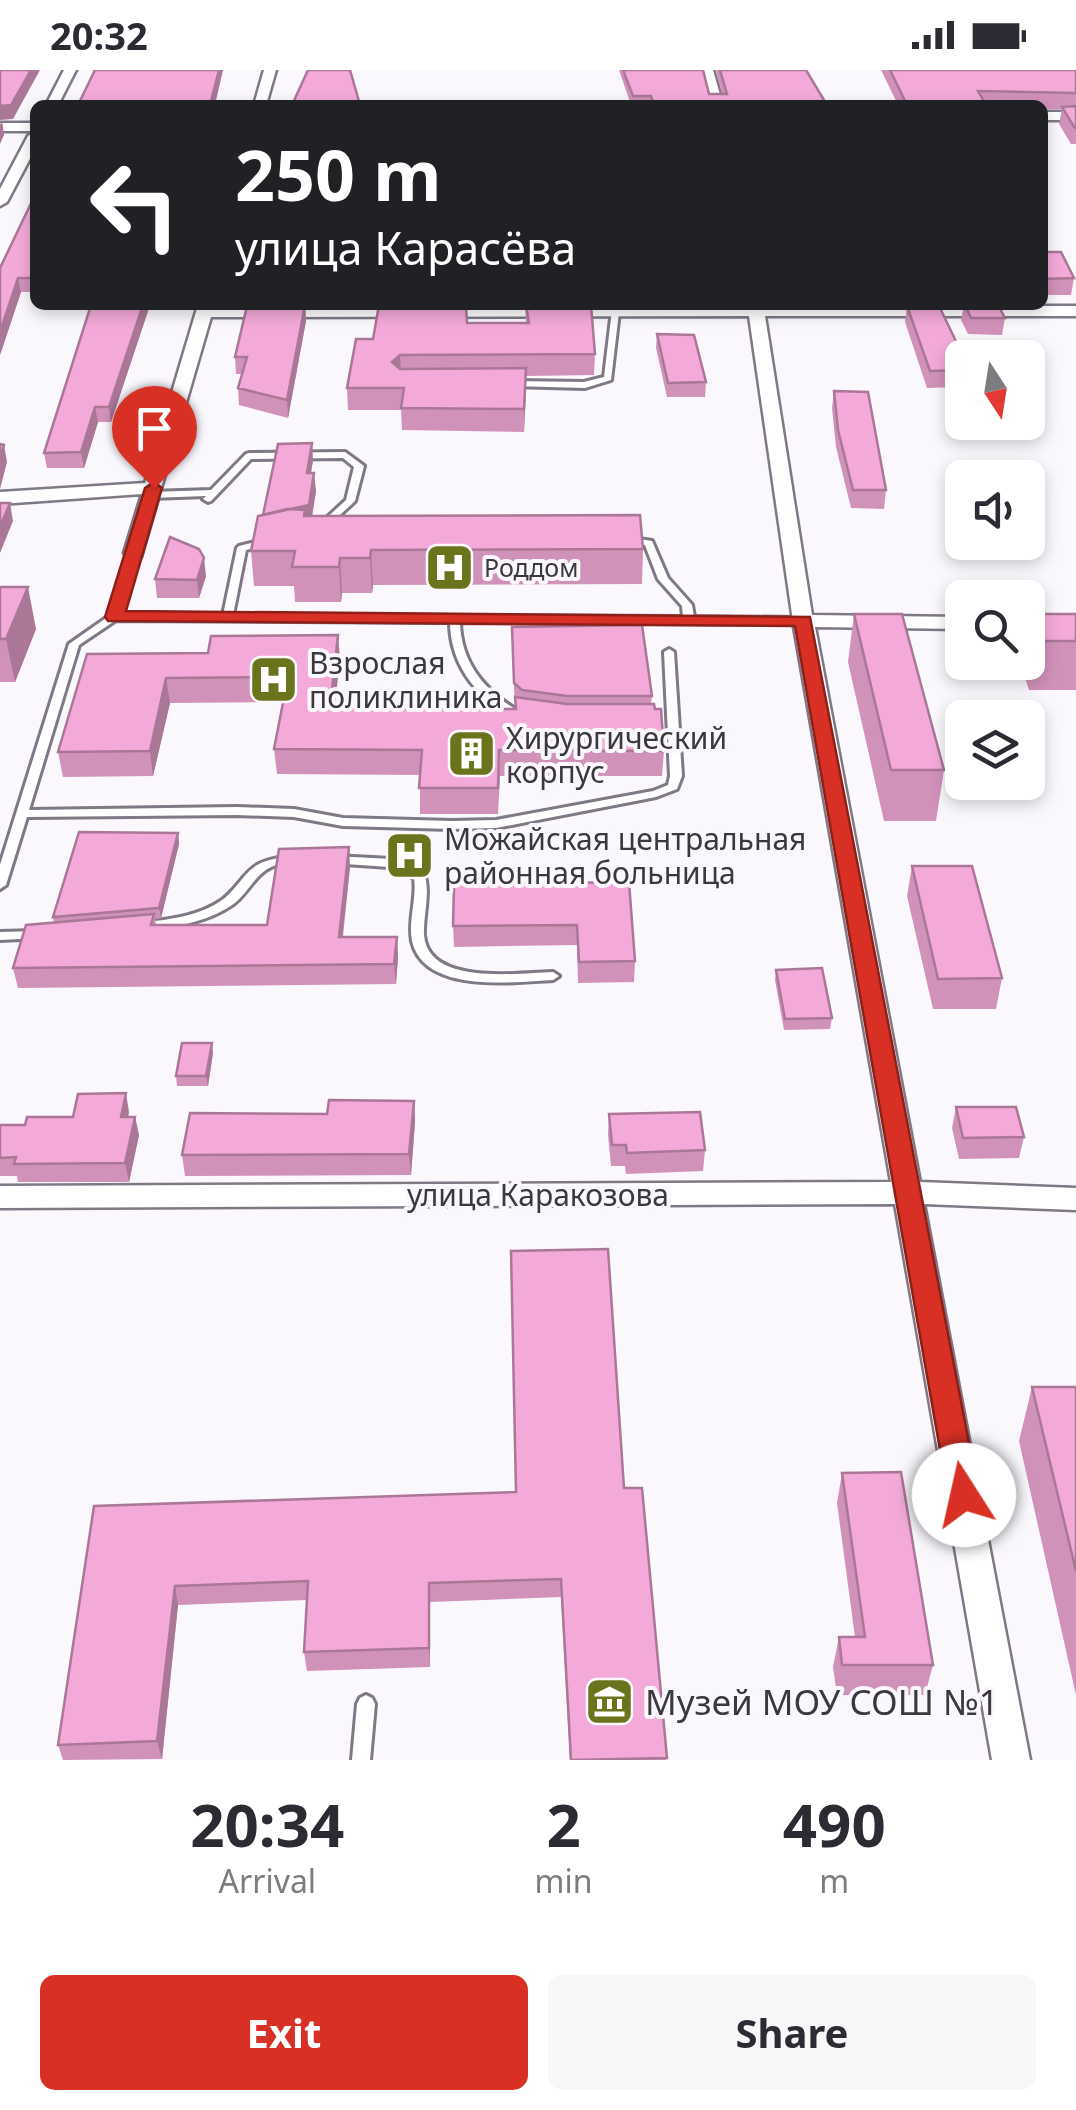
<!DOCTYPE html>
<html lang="en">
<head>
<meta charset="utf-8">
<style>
	:root { --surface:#fff; --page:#f7f7f7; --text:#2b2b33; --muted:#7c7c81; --accent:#d93025 }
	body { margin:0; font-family:"Noto Sans",sans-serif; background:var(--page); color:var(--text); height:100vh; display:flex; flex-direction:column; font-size:38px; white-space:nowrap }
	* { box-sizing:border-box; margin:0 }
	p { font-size:32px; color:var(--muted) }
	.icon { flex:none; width:55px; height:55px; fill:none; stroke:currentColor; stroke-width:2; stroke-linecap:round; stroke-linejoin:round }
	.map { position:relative; height:1690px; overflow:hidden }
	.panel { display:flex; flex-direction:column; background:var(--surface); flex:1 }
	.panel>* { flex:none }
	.hud { position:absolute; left:30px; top:30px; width:1018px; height:210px; border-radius:15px; box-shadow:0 5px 15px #0003; background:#202124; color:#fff; overflow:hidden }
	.needle { width:65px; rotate:168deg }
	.controls { position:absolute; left:945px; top:270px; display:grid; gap:20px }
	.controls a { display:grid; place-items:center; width:100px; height:100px; border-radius:15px; background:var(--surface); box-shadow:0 5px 15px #0003; font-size:50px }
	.pin { position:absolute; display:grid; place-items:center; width:85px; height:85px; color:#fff; margin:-102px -42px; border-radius:50% 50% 50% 0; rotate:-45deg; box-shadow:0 0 10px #0007 }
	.pin .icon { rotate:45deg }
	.me { position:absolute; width:110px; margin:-55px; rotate:350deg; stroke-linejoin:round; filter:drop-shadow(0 0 8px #0008) }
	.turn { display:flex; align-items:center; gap:35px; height:210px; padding:0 40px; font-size:45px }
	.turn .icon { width:130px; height:130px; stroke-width:2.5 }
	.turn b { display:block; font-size:70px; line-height:85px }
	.eta { display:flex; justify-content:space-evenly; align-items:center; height:170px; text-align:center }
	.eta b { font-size:60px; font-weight:700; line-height:70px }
	.cta { display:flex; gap:20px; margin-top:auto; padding:20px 40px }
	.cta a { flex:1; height:115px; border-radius:15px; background:var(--accent); color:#fff; font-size:40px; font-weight:700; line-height:115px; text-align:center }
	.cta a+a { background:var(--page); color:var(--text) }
	.status { display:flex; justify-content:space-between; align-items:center; height:70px; padding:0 50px; background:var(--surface); direction:ltr }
	.status svg { height:28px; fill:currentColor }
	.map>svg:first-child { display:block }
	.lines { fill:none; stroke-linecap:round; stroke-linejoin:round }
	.lane-casing { stroke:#7f7885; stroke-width:6 }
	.street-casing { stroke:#7f7885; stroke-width:5 }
	.lane { fill:#fff; fill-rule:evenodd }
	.street { fill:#fff; fill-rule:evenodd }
	.wall { fill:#d192ba }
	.shaded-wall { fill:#aa7797 }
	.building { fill:#f3aad8; stroke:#aa7797; stroke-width:2.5 }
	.route { fill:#d93025; stroke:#8d1f18; stroke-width:2.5 }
	.labels { text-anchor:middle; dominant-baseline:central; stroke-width:8; stroke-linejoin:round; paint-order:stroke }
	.far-poi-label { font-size:25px; fill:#3b383e; stroke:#faf7fd; text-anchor:start }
	.poi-label { font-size:30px; fill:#3b383e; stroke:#faf7fd; text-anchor:start }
	.street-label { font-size:30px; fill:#3b383e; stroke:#faf7fd }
	.near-poi-label { font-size:35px; fill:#3b383e; stroke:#faf7fd; text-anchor:start }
</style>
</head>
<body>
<div class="status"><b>20:32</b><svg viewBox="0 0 49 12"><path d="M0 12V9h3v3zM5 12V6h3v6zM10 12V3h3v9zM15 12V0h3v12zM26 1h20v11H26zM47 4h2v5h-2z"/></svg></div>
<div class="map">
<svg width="1076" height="1690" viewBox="0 0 1076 1690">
	<rect width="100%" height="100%" fill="#faf7fd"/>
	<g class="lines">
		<defs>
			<path id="lane" d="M612,240l7,2 -8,68 -26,8 -74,-2 -1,-2 4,-3 70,1 20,-5z
				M345,382l19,14 -9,35 -28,26h-6v-4l25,-23 8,-33 -11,-9 -92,1 -40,42 -3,1 -5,-3 3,-3 -55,2 -5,-3 5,-3 60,-2 35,-36 3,-1z
				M626,467l26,4 16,37 24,27 2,12 109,1 5,3 -5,3 -343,-2c1,44 28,72 65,93l2,2 -6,3c-41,-16 -71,-54 -71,-98l-334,-2 -37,25 -50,165 208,-3 57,2 49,9 109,3 44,-1 157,-29 15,-6 2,-9 -6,-124 5,-3 5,3 8,124 -5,13 -21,8 -160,31 -44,1 -109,-3 -49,-9 -57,-2 -210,2 -21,68 -6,4v-24l69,-221 40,-28 22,-65h6l2,2 -19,61 103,1 14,-67 2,-2 28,-7 3,1v4l-24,6 -13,65 450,2 -1,-11 -24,-27 -13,-34 -22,-3v-4z
				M290,786l4,1 2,3 -2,3c-7,1 -16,1 -23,4 -17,8 -24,28 -39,38 -26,18 -59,22 -90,26l-6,-4 6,-4c26,-4 54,-6 77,-21 17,-10 24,-30 40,-38 10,-5 20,-6 31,-8z
				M335,786l56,3 33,14c7,21 -1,41 0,62 4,51 94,38 129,37l6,4 -6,4c-40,2 -129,14 -141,-39 -4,-20 5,-42 2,-63l-25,-11 -58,-4 -2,-3 2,-3z
				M37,861l4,1 2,3 -2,3 -41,2v-8z
				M366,1625l6,3 3,6 -5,56h-18l5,-56 3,-6z"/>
			<path id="street" d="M64,0h12l-18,35h-12z
				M264,0h12l-10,35h-12z
				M701,0h12l10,35h-12z
				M1042,42h34v8h-34z
				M0,53h35v8h-35z
				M35,62v17l-28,53 -7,4v-17l28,-53z
				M198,235l878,1v10h-311l47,299 150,2v12l-147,-2 105,555 156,6v22l-152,-6 106,556h-38l-97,-556 -895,4v-22l891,-4 -98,-561 -44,-305 -538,1 -70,240 -7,2 -10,-6 18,-59 -142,10v-12l145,-9z"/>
		</defs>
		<!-- lane casing -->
		<use href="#lane" class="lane-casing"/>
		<!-- street casing -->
		<use href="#street" class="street-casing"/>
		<!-- lane -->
		<use href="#lane" class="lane"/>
		<!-- street -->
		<use href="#street" class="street"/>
	</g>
	<!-- wall -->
	<path class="wall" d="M619,0h84l6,24h13l-6,-24h90l21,35h-196z
		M881,0h195v74h-5l-12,-20 3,-15h-20v-4h-144z
		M35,125v97h-14l-21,63z
		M1042,182l32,26 -3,17h-29z
		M150,235l-39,117h-13l-14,46h-37l-3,-15z
		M305,235l1,16 -18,97 -49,-13 -1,-17 4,-14h-6l-1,-17z
		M525,235h66l4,49 -1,21 -68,1 -2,56 -122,-2 -1,-20h-53l-1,-22 26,-49 94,-16h59z
		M964,235h34l7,13 -3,17 -34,-1 -7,-14z
		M907,236l55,52v29l-35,1 -22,-66z
		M657,264l49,48 -1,15h-38l-11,-49z
		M834,321l52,99 -2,19 -33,-1 -15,-61 -4,-39z
		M313,390l-2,13 5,18 -4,25 331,33 -1,35 -269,1 -1,8h-30l-1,9h-46l-1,-16h-40l-3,-35 12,-36z
		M206,506l-7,22h-42l-2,-19z
		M0,517l36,42 -21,53h-15z
		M854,544l90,156 -8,51h-52l-36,-159z
		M1029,544h47v76h-47l-9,-28h8z
		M512,577l140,49 -1,8 13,47 -2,25h-162l-2,38h-78v-39l-143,-1 -3,-25 9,-47 -113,1 -17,73 -90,1 -5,-25 29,-98 253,5 -6,49 181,1z
		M178,763l1,11 -18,74 -6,1 1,6h111l83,-58 -7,70h54l1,20 -2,27 -378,4 -5,-20 41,-45 -1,-6z
		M912,796l90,112 -6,31h-63l-26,-113z
		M629,812l6,79 -1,21 -56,1 -1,-38 -123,2 -1,-21z
		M776,900l56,48 -2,11 -46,1 -9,-50z
		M213,983l-5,33h-31l-1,-10z
		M414,1031l1,21 -4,53 -226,1 -3,-21 145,-41z
		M956,1037l68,30 -5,21 -60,1 -7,-31z
		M129,1042l-1,5h7l4,18 -10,47h-111l-1,-6h-17v-51h25l48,-8z
		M609,1044l96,36 -2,21 -77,3 -1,-8h-14l-3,-31z
		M1032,1317h44v308l-57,-254z
		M842,1403l91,192 -8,30h-88l-4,-28 6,-30h16l-18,-134z
		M642,1418l24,272h-96l-9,-163 -131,5v65l-123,4 -3,-19 3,-52 -129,5 -16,154 -99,1 -5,-15 36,-239z"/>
	<!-- shaded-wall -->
	<path class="shaded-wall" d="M31,0h9l-27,49 -13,1v-14z
		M219,0h4l-8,35h-5z
		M2,50l2,15 -4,9v-19z
		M18,208l3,14 -21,63v-23z
		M143,235h7l-39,117 -2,-15z
		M305,235l1,16 -18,97 -1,-18z
		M400,285l1,22 -9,-15z
		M526,298v22l-2,42v-23z
		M95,337l3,15 -14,46 -3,-16z
		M312,373l1,17 -5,31 -1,-18z
		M4,375l3,17 -7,27v-29z
		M314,403l2,18 -5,32 -47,13z
		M10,433l3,18 -13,32v-26z
		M371,480l2,35 -1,8 -2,-35z
		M204,488l2,18 -7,22 -2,-18z
		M340,488l2,35 -1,9 -2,-35z
		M28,517l8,42 -21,53 -9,-43z
		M338,565l2,24 -8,74 -2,-25z
		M166,608l4,25 -17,73 -3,-25z
		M178,763l1,11 -18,74 -2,-10z
		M349,777l1,20 -10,90 -1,-20z
		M397,867l1,20 -2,27 -2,-20z
		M212,973l1,10 -5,33 -2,-10z
		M126,1023l3,19 -5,23 -3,-18z
		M414,1031l1,21 -4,53 -2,-21z
		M135,1047l4,18 -10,47 -4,-19z
		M429,1513l1,19v65l-1,-19z
		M175,1516l3,19 -16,154 -5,-18z"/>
	<!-- building -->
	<path class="building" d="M0,0h31l-20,35 -11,1z
		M95,0h124l-9,35h-132z
		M308,0h42l10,35h-68z
		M623,0h80l6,24h18l-7,-24h86l21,35h-173l-3,-9h-18z
		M890,0h186v23l-98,-2 8,14h-79z
		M1076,36v22l-2,-1 -12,-20z
		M35,125v83h-17l-18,54v-64z
		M1042,182h19l13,26 -32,1z
		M91,235h52l-34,102h-14l-14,45 -37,1z
		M305,235l-18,95 -49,-12 9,-31h-12l12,-51z
		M379,235h87l1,18h62l-3,-18h65l4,49 -195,1 -8,7 8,7 126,-1 -2,41 -123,-1 3,-20h-57l9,-49h17z
		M965,235h33l7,13h-34z
		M907,236h32l25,52h-2v12l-32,1z
		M657,264l37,1 12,47 -38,1z
		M834,321l34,1 18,98h-33l-15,-60z
		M312,373l-5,30h7l-5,32 -46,10 15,-71z
		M0,374l4,1 -4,15z
		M0,433h10l-10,24z
		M287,439l18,1 -1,6 336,-1 3,34 -272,1 -1,8h-30l-1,9h-47l3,-16h-44l7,-35z
		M170,467l29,12 5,9 -7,22 -42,-1z
		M0,517h28l-22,52h-6z
		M854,544h48l42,156h-53z
		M1029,544h47v27h-37z
		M642,555l10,71h-85l-45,-6 -8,-7 -2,-56z
		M338,565l-8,73 186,1 -1,-12 52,7h87l1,5h6l3,42 -165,-1 -1,38h-79l3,-38 -148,-1 14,-72 -122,1 -16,73 -92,1 29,-98 121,-1 3,-17z
		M79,762l99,1 -19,75 -106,9z
		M349,777l-10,90h58l-3,27 -381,4 13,-43 128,-11 -3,11h116l12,-76z
		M912,796h60l30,112 -64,1z
		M629,812l6,79 -56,1 -2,-37 -124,1 1,-42z
		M822,898l10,50 -47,1 -9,-49z
		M182,973h30l-6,33h-30z
		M126,1023l-5,24h14l-10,46 -111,1 2,-7 -16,1v-33h25l2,-8h46l5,-23z
		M329,1030l85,1 -5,53 -227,1 8,-42 137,1z
		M956,1037h60l8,30 -61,1z
		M700,1042l5,38 -78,3 -1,-8h-14l-3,-31z
		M608,1179l16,239h18l25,270 -96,2 -10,-181 -132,4v65l-125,4 4,-71 -133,5 -18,155 -99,4 36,-239 422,-14 -5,-241z
		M1032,1317h44v184z
		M901,1402l32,193h-91l-3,-28h26l-23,-164z"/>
	<!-- route -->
	<path class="route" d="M154,412l8,6 -36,123 684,6 169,878 -5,10 -10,3 -11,-3 -5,-10 -153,-869 -687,-5 -3,-4 40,-129z"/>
	<!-- icons -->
	<defs>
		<symbol id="hospital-square" viewBox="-11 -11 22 22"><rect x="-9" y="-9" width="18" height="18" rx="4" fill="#6b731c" stroke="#faf7fd"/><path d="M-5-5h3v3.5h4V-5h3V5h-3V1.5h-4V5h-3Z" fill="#fff"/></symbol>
		<symbol id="building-square" viewBox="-11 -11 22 22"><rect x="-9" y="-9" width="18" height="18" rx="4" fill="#6b731c" stroke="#faf7fd"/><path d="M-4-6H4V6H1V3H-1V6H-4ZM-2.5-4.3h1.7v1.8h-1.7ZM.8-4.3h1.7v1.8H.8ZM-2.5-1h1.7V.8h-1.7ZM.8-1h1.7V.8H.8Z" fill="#fff"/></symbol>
		<symbol id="museum-square" viewBox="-11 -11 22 22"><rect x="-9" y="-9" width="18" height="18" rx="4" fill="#6b731c" stroke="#faf7fd"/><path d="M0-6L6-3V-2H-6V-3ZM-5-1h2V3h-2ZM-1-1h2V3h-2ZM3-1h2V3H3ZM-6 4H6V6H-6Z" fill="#fff"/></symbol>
	</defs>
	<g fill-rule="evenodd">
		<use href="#hospital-square" x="422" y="470" width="55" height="55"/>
		<use href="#hospital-square" x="246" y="582" width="55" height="55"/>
		<use href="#building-square" x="444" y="656" width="55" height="55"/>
		<use href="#hospital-square" x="382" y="758" width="55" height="55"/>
		<use href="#museum-square" x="582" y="1604" width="55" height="55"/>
	</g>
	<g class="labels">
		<!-- far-poi labels -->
		<g class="far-poi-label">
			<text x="484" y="497">Роддом</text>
		</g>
		<!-- poi labels -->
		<g class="poi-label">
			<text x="309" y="592">Взрослая<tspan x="309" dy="34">поликлиника</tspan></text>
			<text x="506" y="667">Хирургический<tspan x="506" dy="34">корпус</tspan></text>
			<text x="444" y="768">Можайская центральная<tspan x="444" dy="34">районная больница</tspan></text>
		</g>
		<!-- street labels -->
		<g class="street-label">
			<text x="538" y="1124">улица Каракозова</text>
		</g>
		<!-- near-poi labels -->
		<g class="near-poi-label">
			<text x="645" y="1631">Музей МОУ СОШ №1</text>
		</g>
	</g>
</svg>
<div class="controls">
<a><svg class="needle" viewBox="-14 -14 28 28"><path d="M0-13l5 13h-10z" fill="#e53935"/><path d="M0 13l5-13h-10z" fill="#7c7c81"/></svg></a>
<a><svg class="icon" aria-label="sound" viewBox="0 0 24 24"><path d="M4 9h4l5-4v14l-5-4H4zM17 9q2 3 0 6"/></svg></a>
<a><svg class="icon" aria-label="search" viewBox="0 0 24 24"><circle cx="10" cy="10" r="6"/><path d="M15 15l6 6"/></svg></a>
<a><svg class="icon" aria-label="layers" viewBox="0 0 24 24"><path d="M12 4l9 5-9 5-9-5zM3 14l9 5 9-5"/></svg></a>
</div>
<div class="pin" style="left:154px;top:418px;background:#d93025"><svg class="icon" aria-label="arrive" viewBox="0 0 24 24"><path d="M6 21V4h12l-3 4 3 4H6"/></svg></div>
<svg class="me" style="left:964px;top:1425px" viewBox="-20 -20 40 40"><circle r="19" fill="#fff"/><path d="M0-13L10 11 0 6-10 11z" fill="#d93025"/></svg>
<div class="hud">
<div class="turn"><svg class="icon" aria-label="left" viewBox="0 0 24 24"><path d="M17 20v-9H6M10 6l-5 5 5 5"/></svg><div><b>250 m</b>улица Карасёва</div></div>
</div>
</div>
<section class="panel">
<div class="eta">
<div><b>20:34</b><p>Arrival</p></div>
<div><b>2</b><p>min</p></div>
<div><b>490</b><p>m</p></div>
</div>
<div class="cta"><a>Exit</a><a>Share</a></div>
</section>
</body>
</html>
